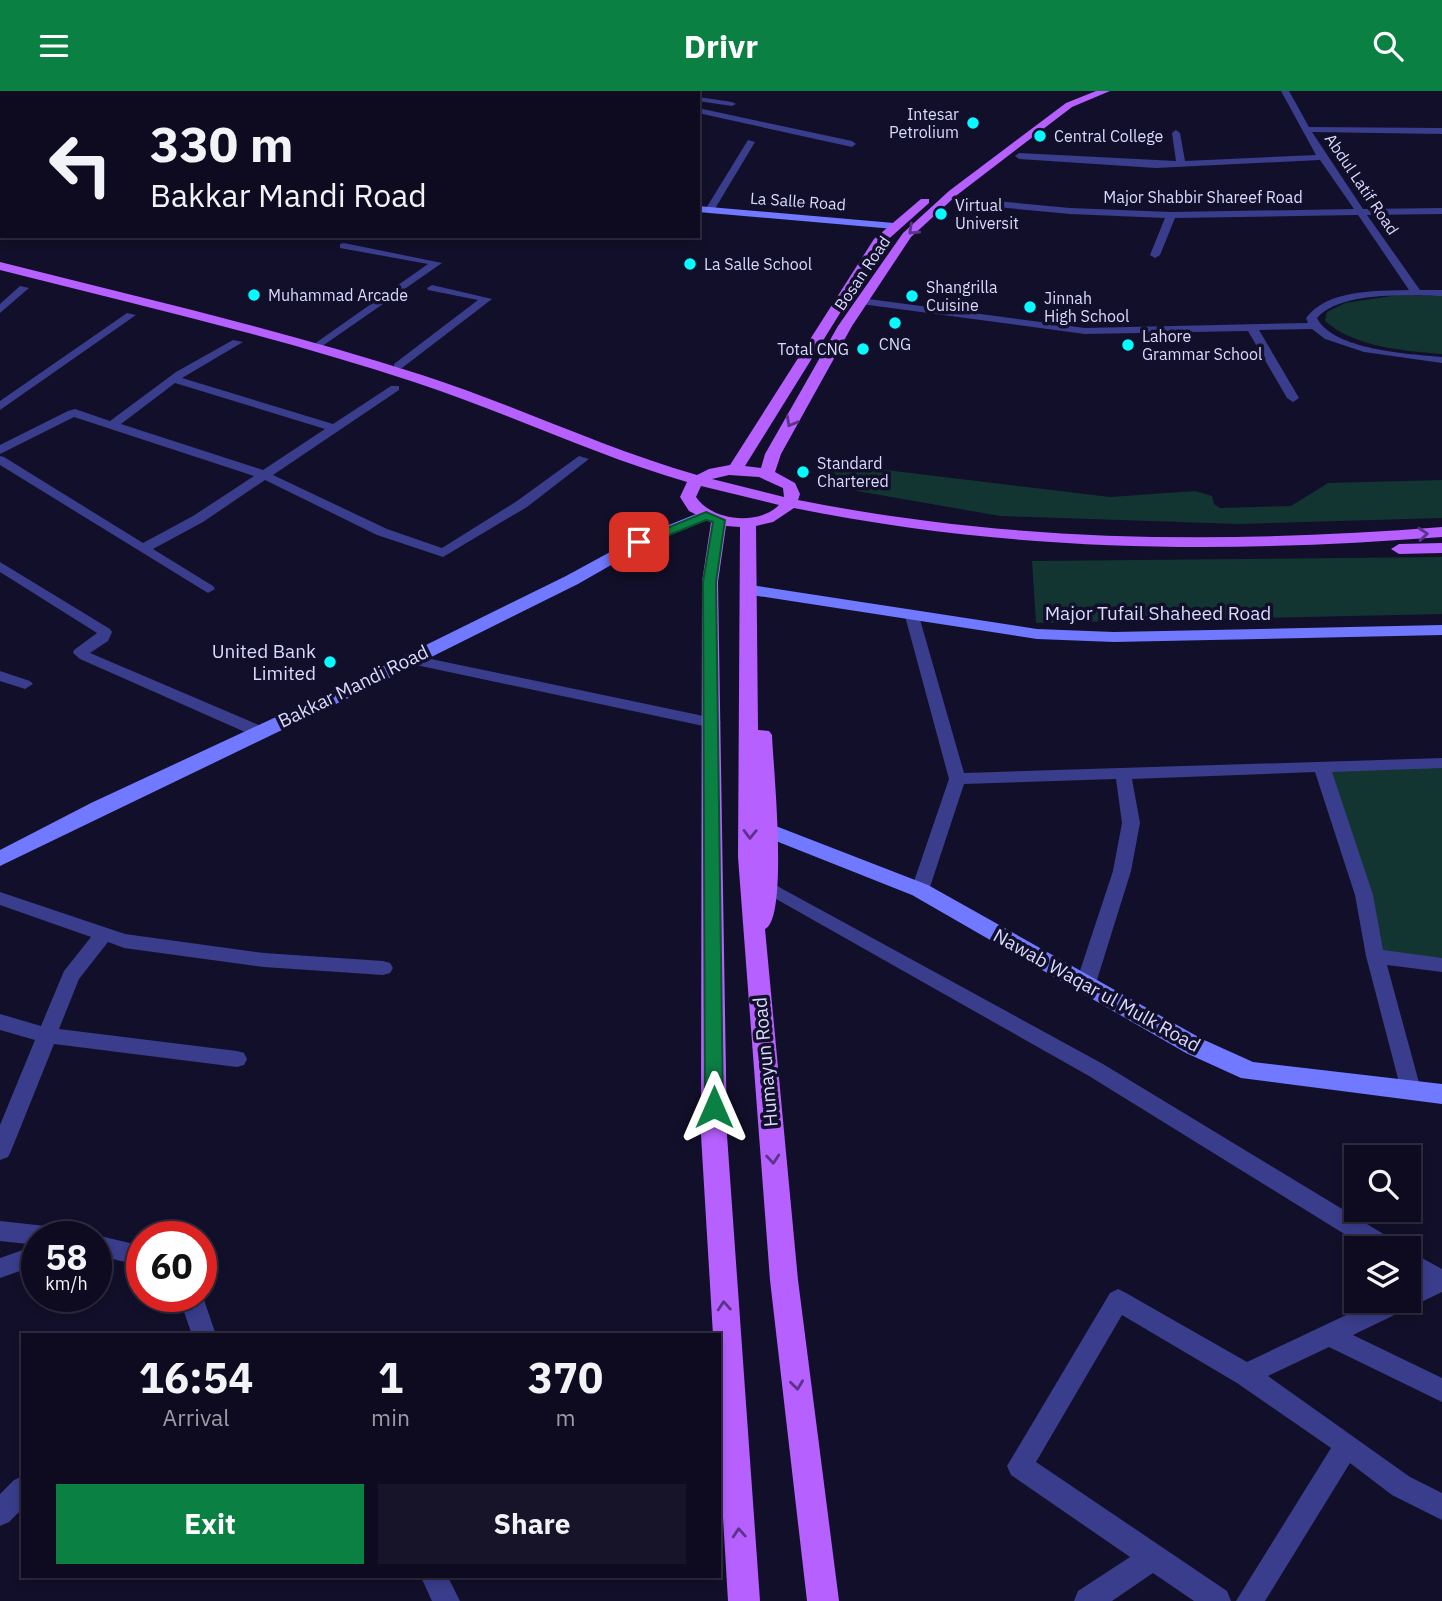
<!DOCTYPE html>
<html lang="en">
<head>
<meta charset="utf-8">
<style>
	:root { --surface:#0e0b20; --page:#171429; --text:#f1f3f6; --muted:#9b9ba5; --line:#2e2b3e; --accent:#0b8043 }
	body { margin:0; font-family:"IBM Plex Sans",sans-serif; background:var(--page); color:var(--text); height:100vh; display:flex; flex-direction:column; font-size:26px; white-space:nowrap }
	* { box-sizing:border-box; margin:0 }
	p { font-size:23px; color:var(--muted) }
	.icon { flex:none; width:38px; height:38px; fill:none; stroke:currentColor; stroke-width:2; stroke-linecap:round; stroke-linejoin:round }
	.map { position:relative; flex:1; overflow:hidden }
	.panel { position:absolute; left:21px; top:1242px; width:700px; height:245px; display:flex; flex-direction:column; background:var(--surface); border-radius:0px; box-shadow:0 4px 10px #0003,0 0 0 2px var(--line) }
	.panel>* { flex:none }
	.hud { position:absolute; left:0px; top:0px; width:700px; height:147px; box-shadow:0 4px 10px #0003,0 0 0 2px var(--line); background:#0e0b20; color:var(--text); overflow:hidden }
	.buttons { position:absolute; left:1344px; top:1054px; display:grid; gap:14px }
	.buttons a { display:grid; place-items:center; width:77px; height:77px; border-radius:0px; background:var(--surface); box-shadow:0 4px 10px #0003,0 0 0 2px var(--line); font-size:35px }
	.speed { position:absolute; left:21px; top:1130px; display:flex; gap:14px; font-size:35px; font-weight:700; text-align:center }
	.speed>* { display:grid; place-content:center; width:91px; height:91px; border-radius:50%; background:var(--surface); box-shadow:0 4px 10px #0003,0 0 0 2px var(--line); line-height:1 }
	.speed small { font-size:18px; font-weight:400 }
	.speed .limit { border:10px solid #d22; background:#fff; color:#111 }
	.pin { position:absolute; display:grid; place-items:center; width:60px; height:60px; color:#fff; margin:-30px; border-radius:14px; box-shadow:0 4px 10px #0006 }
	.me { position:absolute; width:77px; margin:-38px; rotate:0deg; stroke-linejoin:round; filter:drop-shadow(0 0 5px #0008) }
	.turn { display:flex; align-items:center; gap:24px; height:147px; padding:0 35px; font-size:32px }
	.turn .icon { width:91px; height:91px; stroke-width:2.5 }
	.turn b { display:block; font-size:49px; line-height:60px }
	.eta { display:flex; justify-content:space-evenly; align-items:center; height:119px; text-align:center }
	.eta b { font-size:42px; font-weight:800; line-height:49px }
	.action { display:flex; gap:14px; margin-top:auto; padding:14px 35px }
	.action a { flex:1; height:80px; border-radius:0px; background:var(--accent); color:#fff; font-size:28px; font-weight:800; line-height:80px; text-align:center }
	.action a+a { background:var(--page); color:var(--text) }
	header { display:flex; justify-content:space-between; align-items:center; height:91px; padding:0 35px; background:var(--accent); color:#fff; font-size:32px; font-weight:800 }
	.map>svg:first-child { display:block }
	.green { fill:#123531 }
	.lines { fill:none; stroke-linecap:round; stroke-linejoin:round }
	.street { fill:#393d8b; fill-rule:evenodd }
	.secondary { fill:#7079ff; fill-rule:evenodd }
	.primary { fill:#b660ff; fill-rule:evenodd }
	.oneway { stroke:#5c338a }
	.route { fill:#0b8043; stroke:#07532c; stroke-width:2 }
	.poi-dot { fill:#05fbff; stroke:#120f2a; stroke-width:2.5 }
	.labels { text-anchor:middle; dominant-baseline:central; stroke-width:7; stroke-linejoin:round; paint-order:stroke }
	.far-poi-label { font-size:16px; fill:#dad9ff; stroke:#120f2a; text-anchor:start }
	.far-street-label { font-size:16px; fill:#dad9ff; stroke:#120f2a }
	.street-label { font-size:19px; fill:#dad9ff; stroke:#120f2a }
	.poi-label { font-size:19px; fill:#dad9ff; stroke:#120f2a; text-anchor:end }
</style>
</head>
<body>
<header><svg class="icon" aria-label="menu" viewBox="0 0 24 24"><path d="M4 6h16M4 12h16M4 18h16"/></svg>Drivr<svg class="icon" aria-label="search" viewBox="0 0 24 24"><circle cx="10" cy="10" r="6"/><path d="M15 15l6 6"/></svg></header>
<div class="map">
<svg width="1442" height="1510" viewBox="0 0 1442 1510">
	<rect width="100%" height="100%" fill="#120f2a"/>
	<!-- green -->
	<path class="green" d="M1398,204l44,1v58c-38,-3 -88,-7 -117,-33l2,-9 18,-9z
		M820,371l290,35 85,-6 17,5 2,8 6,4 71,-2 37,-23 114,-3v38l-203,6 -239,-8 -143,-25z
		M1442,466v57l-406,9 -4,-62z
		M1442,674v195l-61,-8 -54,-182z"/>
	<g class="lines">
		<!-- street -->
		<path class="street" d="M22,0h9l-10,2z
			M144,0h9l-11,2z
			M198,0h9l-10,2z
			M248,0h9l-10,2z
			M297,0h9l-10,2z
			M315,0h36l2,2h-37z
			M382,0h9l-11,2z
			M452,0h11l2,2h-12z
			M649,0l18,2h-17z
			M1281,0h8l20,36 133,1v6l-130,-2 51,77 79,-1v6l-75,1 53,75h22v6c-33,-1 -102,-5 -125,22 16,32 92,36 125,39v6l-78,-11 -39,-13 -13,-10 -53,1 40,68 -6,4 -6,-4 -39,-67 -163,3 -224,-30 -5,-3 5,-3 224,30 223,-5 -2,-5c22,-29 70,-27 103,-28l-51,-75 -183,3 -15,37 -5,3 -5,-3 15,-37 -95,-4 -106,-10 -5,-3 5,-3 106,10 101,4 183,-3 -34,-49 -164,8 -137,-9 -4,-3 4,-3 157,8 -4,-28 4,-3 4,3 5,28 131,-6z
			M698,6l34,5 4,2 -4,2 -34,-5z
			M698,17l154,33 4,3 -4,3 -154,-34z
			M0,26h2v4h-2z
			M748,49l7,2 -42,70h-6l-2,-2z
			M0,53h2v6h-2z
			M344,152l98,20 -121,84 -6,-3 2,-2 111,-78 -88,-16v-4z
			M432,194l60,14 -90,69h-8v-4l84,-64 -50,-10 -1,-2z
			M20,195l9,2 -29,25v-9z
			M127,222l9,2 -136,95v-9z
			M233,249l10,2 -61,36 151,46 58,-38h8v4l-126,85 114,54 55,19 75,-47 62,-45 10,3 -62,48 -84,50 -66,-22 -112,-55 -62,42 -50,27 60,37 2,3 -7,4 -208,-128v-9l4,1 139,86 50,-27 61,-40 -180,-59 -74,37v-9l68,-34 7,-2 35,12 66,-49zM175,292l150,46 -62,41 -142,-46z
			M0,471l110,67 2,3 -4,9 -18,12 176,75 2,4 -2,4h-12l-174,-77 -7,-6 1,-3 23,-17 -97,-61z
			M912,521l7,4 45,157 478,-15v10l-110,4 41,123 10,55 59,8v14l-55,-7 34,125 -3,6 -7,2 -7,-2 -3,-6 -35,-134 -11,-61 -40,-123 -183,7 8,44 -9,48 -35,112 -3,5h-14l-3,-5 37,-112 9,-48 -6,-44 -152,5 -35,106 -9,6 -6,-2 -3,-4 38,-111 -44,-163z
			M407,563l306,64 8,5 -8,5 -311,-66 -3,-3 3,-3z
			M0,580l30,10 3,3 -8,5 -25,-8z
			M768,790l335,183 292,177 3,7h-31l-278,-172 -327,-185 -3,-4z
			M0,801l125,42 139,19 119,8 7,2 3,5 -3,5 -7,2 -119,-8 -140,-19 -16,-6 -29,37 -20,50 178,22 7,2 3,6 -3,6 -7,2 -183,-23 -43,107 -3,6 -8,3v-35l35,-85 -35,-10v-16l41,12 23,-55 27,-34 -91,-32z
			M0,1130l55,6 8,3 3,7h-29v8l-37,-4z
			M96,1144l46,11v20l-46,-11v-18h-6z
			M37,1154v20l-37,13v-20z
			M1409,1160l33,18v23l-89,43 89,43v24l-113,-55 -61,29 142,101 32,16v27l-50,-25 -42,-32 -85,138h-29l95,-153 -94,-65 -115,-68 -86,147 191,129 4,10h-37l-41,-28 -41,28h-38l4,-10 52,-34 -119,-82 -4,-9 103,-173 8,-4 8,4 121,69 131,-62h31v-14l11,-6 -11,-7z
			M201,1203l2,3 13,38h-24l-13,-38h22z
			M23,1385v32l-14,14 -9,4v-32l14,-14z
			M421,1486h27l12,24h-28z"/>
		<!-- secondary -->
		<path class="secondary" d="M53,0h13l-15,2z
			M570,0h14l-16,2z
			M2,18v7h-2v-6z
			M698,115l196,17 6,3 -6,3 -196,-17z
			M0,122h2v6h-2z
			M706,419l8,5 -2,3 -66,27 -68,39 -213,106 -365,176v-16l91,-47 260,-121 215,-106 68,-37z
			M751,494l286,44 77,3 328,-7v10l-328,7 -77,-3 -292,-45 -3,-4z
			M768,732l160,62 274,154 51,23 189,22v20l-201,-26 -55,-25 -274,-158 -151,-60 -3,-5z"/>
		<!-- primary -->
		<path class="primary" d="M1096,0h14l-38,16 -115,88 -46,42 -59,89 -71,128 -6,18 20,11 5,11 -2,6c217,43 425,44 644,27v10c-221,17 -430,15 -648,-29l-21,14 -17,4 2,204 11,1 3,4c1,29 17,184 -7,194l33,351 41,321h-32l-37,-321 -32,-423 2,-330 -14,-1 -8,56 9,553 33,466h-32l-9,-150v-116h-6l-12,-200 1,-553 9,-60 -22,-11 -9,-14 7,-15c-93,-27 -181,-70 -273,-100 -136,-45 -276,-77 -414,-112v-8c141,36 283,68 422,113 93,30 181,73 275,100l12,-6 21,-4 144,-226 47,-40h8v4l-46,41 -138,222 16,2 4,-14 73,-128 65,-93 46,-42 117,-88zM729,384l30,2 24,11 1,9 -72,-18zM701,395l78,19c-21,21 -67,16 -83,-8z
			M1442,452v10l-43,1 -8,-5 8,-5z"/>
	</g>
	<!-- one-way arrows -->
	<defs><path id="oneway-chevron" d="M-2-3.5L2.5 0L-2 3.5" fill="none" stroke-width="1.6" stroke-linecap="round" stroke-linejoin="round" transform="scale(1.75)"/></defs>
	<g class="oneway">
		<use href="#oneway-chevron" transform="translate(913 139) rotate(137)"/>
		<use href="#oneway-chevron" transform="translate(791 331) rotate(119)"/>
		<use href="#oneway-chevron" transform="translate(1423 443) rotate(-5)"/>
		<use href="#oneway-chevron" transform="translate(750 743) rotate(91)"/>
		<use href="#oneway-chevron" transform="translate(773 1068) rotate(85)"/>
		<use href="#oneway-chevron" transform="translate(724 1215) rotate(-94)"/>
		<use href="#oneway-chevron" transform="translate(797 1294) rotate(83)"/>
		<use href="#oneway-chevron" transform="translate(739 1442) rotate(-94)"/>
	</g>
	<!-- route -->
	<path class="route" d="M706,421l19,8 -9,62 7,525 -2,6h-14l-2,-6 -2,-525 10,-60 -7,-2 -62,25 -11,-3z"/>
	<!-- markers -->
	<g class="poi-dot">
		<circle cx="973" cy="32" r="7"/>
		<circle cx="1040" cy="45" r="7"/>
		<circle cx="941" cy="123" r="7"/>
		<circle cx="690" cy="173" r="7"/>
		<circle cx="254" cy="204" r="7"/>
		<circle cx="912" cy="205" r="7"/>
		<circle cx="1030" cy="216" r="7"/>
		<circle cx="895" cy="232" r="7"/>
		<circle cx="1128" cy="254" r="7"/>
		<circle cx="863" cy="258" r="7"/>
		<circle cx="803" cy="381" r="7"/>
		<circle cx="330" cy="571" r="7"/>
	</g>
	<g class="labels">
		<!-- far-poi labels -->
		<g class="far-poi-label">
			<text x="959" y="23" text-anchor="end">Intesar<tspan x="959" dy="18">Petrolium</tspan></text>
			<text x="1054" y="45">Central College</text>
			<text x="955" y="114">Virtual<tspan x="955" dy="18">Universit</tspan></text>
			<text x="704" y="173">La Salle School</text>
			<text x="926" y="196">Shangrilla<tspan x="926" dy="18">Cuisine</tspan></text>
			<text x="268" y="204">Muhammad Arcade</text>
			<text x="1044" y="207">Jinnah<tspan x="1044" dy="18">High School</tspan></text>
			<text x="1142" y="245">Lahore<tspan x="1142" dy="18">Grammar School</tspan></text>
			<text x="895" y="253" text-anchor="middle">CNG</text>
			<text x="849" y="258" text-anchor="end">Total CNG</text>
			<text x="817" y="372">Standard<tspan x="817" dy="18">Chartered</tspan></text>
		</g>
		<!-- far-street labels -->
		<g class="far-street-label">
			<text transform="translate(1362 93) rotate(56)">Abdul Latif Road</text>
			<text x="1203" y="106">Major Shabbir Shareef Road</text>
			<text transform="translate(798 110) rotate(4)">La Salle Road</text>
			<text transform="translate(862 182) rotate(-56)">Bosan Road</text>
		</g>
		<!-- street labels -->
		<g class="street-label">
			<text x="1158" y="522">Major Tufail Shaheed Road</text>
			<text transform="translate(353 595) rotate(-26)">Bakkar Mandi Road</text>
			<text transform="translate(1097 899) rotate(29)">Nawab Waqar ul Mulk Road</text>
			<text transform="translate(765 971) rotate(-95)">Humayun Road</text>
		</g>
		<!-- poi labels -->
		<g class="poi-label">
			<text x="316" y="560">United Bank<tspan x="316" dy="22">Limited</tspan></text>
		</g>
	</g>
</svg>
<div class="buttons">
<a><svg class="icon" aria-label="search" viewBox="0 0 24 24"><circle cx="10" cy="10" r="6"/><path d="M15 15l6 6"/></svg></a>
<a><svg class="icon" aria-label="layers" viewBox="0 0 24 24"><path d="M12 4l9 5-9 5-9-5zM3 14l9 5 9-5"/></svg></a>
</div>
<div class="speed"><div>58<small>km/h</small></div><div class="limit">60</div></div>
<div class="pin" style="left:639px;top:451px;background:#d93025"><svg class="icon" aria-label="arrive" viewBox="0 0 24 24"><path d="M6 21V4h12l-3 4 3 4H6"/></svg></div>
<svg class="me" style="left:714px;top:1016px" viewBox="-20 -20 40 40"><path d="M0-17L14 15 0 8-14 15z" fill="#0b8043" stroke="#fff" stroke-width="4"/></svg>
<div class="hud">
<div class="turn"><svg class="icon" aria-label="left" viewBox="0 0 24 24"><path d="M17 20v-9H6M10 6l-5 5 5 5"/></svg><div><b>330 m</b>Bakkar Mandi Road</div></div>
</div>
<section class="panel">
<div class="eta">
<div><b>16:54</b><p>Arrival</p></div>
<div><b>1</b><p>min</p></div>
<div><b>370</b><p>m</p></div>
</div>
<div class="action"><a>Exit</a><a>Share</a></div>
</section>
</div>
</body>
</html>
